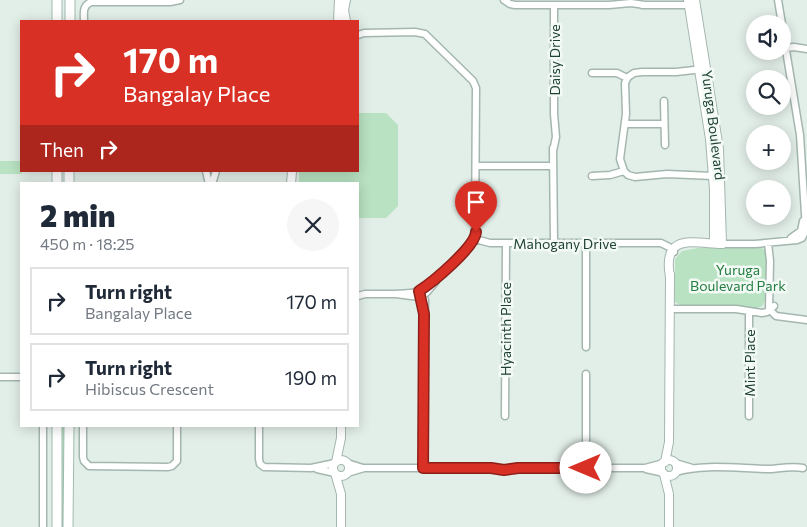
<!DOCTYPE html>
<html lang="en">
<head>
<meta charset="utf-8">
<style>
	:root { --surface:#fff; --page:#f6f6f7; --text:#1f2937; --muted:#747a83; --line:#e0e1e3 }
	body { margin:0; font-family:Commissioner,sans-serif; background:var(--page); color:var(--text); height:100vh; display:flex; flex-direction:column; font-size:19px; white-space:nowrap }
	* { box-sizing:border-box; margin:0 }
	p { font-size:16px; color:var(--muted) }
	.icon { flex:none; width:28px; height:28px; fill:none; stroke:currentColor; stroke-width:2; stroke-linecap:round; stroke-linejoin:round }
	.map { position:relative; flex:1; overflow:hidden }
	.panel { position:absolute; left:20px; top:182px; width:339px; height:245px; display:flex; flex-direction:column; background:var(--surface); border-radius:0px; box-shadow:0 2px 12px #0003 }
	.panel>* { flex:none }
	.banner { position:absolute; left:20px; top:20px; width:339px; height:152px; border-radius:0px; box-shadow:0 2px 12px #0003; background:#d93025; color:#fff; overflow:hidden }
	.controls { position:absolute; left:746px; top:15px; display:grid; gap:10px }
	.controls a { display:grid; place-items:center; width:45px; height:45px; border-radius:50%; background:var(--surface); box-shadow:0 2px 12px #0003; font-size:25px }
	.pin { position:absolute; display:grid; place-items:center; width:42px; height:42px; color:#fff; margin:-51px -21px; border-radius:50% 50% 50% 0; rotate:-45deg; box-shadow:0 0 5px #0007 }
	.pin .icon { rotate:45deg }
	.me { position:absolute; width:55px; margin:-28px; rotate:270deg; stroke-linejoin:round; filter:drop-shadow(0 0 4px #0008) }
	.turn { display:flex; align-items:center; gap:18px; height:105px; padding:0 20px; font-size:22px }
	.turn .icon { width:65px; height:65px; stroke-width:2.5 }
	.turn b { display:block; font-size:35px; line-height:42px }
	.then { display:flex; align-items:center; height:48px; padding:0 20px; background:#0003; gap:10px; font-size:19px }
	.round { display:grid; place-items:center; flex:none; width:52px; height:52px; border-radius:26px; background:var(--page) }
	.headline { display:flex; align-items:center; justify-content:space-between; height:85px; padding:0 20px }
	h1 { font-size:30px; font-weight:800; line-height:38px }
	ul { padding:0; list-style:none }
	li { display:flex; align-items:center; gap:15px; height:68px; margin:0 10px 8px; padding:0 10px; border:2px solid var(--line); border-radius:0px }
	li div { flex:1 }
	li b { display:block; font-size:19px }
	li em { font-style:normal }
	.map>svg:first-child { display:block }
	.green { fill:#b8e2c1 }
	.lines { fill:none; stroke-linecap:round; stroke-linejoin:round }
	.minor-casing { stroke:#a4b7af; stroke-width:9 }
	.tertiary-casing { stroke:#a4b7af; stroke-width:10 }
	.secondary-casing { stroke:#9fbbaf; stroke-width:11 }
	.minor { stroke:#fff; stroke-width:6 }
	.tertiary { stroke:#fff; stroke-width:8 }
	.secondary { stroke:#fff; stroke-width:9 }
	.route-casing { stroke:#8d1f18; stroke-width:12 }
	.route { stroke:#d93025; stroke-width:9 }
	.labels { text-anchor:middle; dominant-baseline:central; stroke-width:5; stroke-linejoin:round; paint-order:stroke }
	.street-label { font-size:14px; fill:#1f4136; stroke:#f3faf6 }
	.park-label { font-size:14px; fill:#247d41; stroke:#f3faf6 }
</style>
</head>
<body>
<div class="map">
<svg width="807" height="527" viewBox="0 0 807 527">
	<rect width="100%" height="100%" fill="#e2eee8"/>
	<!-- green -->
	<path class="green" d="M358,113h28l12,12v81l-12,12h-28v-34h-59v-13h59z
		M0,161h21l1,13h-22z
		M758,247l6,2c6,8 5,50 -2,57l-5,2 -75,-2 -7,-4v-43l7,-8 16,-3z
		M60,426h5v101h-5z"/>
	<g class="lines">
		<defs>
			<path id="minor" d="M504,0l6,4 5,1h94l22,-2 14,2
				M778,0l4,24
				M642,5h50
				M84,21c0,-8 -2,-15 7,-19h79l10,-2
				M358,35l6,-2 51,-1 10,2 48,47 3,7 -1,151c-8,12 -43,46 -56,52 -6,3 -16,2 -23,3
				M786,48l8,-1 13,2
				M703,69l-27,3h-34l-8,1 -6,4 -3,6 1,31 -6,45 4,12 4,4 7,2 32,-3 46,2
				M592,73h25l10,5
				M664,101l1,44
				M625,124h39
				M553,148l1,95
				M553,151l3,-14 -2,-23v-109
				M476,166h77
				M206,171l3,13
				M592,176l18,-1 14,-4
				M212,184l4,-13
				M791,238l10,-7 2,-10
				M475,239l15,4h171l12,6 1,3
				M768,243l2,18 -1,48 7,7 31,4
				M722,244h33l42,-4 5,-2 4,-8 -6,-95 -18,-109
				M419,291l6,9 -2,168
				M358,296l7,-2h31l23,3 7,-4 10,-12
				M670,309h66l26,4 5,-1 7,-6
				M586,347v-104
				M0,377h21
				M505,416l1,-173
				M749,416v-105
				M83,426v31l1,4 5,5 79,1 4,-1 5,-5v-35
				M259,426v33l1,5 4,3 47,1 24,-5
				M347,463l16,5
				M675,463l17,5
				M491,468l13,2 14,-2h127l19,-5
				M586,468v-94
				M317,469l18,4
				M646,469l18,4
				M676,472c28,-9 66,-3 95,-3 11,-1 21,-3 32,-1
				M347,473l17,-5h131
				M43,527v-101"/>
			<path id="tertiary" d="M346,0l-2,10 2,11
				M688,0l22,139 4,51v53
				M338,21l1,-21
				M291,184l1,-13
				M670,277c-8,-44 22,-34 52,-33l-3,-95 -24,-149
				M661 468a8 8 0 1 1 16 0a8 8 0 1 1-16 0Z
				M333 468a8 8 0 1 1 16 0a8 8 0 1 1-16 0Z
				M336,462l5,-24v-12
				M665,462l4,-20 1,-168
				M335,473l6,21v33
				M664,474l5,20v33"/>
			<path id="secondary" d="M57,21v-21
				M70,21v-21
				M57,184v-13
				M69,184v-13
				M57,527v-101
				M68,527l1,-101"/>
		</defs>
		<!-- minor casing -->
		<use href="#minor" class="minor-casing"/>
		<!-- tertiary casing -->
		<use href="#tertiary" class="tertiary-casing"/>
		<!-- secondary casing -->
		<use href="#secondary" class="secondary-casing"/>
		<!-- minor -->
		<use href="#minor" class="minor"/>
		<!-- tertiary -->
		<use href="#tertiary" class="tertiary"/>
		<!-- secondary -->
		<use href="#secondary" class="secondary"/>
	</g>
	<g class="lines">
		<defs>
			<path id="route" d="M476,232c-1,15 -43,50 -57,59l5,23 -1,154h68l13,2 14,-2h68"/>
		</defs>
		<!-- route casing -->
		<use href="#route" class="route-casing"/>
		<!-- route -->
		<use href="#route" class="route"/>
	</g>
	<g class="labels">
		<!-- street labels -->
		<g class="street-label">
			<text transform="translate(554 60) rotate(-90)">Daisy Drive</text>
			<text transform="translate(714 125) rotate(83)">Yuruga Boulevard</text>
			<text x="565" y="243">Mahogany Drive</text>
			<text transform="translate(505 329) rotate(-90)">Hyacinth Place</text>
			<text transform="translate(749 363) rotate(-90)">Mint Place</text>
		</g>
		<!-- park labels -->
		<g class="park-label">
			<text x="738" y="269">Yuruga<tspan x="738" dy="16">Boulevard Park</tspan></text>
		</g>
	</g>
</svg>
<div class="controls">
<a><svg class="icon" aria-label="sound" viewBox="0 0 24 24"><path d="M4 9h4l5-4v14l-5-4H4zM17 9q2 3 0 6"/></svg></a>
<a><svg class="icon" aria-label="search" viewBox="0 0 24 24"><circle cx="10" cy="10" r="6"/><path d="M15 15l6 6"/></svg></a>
<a>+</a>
<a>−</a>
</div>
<div class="pin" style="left:476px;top:232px;background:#d93025"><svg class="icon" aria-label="arrive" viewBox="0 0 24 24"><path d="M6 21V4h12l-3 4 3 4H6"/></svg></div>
<svg class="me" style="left:586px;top:468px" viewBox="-20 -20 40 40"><circle r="19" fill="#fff"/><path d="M0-13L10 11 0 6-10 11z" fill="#d93025"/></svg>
<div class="banner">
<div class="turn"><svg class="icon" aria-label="right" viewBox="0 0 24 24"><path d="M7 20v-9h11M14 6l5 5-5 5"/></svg><div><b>170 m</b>Bangalay Place</div></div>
<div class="then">Then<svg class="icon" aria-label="right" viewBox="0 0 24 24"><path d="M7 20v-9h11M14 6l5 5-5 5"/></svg></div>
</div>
<section class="panel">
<div class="headline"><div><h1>2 min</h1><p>450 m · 18:25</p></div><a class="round"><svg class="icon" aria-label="close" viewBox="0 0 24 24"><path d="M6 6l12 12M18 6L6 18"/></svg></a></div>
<ul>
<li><svg class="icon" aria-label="right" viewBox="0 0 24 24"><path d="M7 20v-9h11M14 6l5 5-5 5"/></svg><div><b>Turn right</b><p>Bangalay Place</p></div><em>170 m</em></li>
<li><svg class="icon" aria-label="right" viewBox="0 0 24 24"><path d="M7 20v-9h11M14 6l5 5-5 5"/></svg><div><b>Turn right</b><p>Hibiscus Crescent</p></div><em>190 m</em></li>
</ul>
</section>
</div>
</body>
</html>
